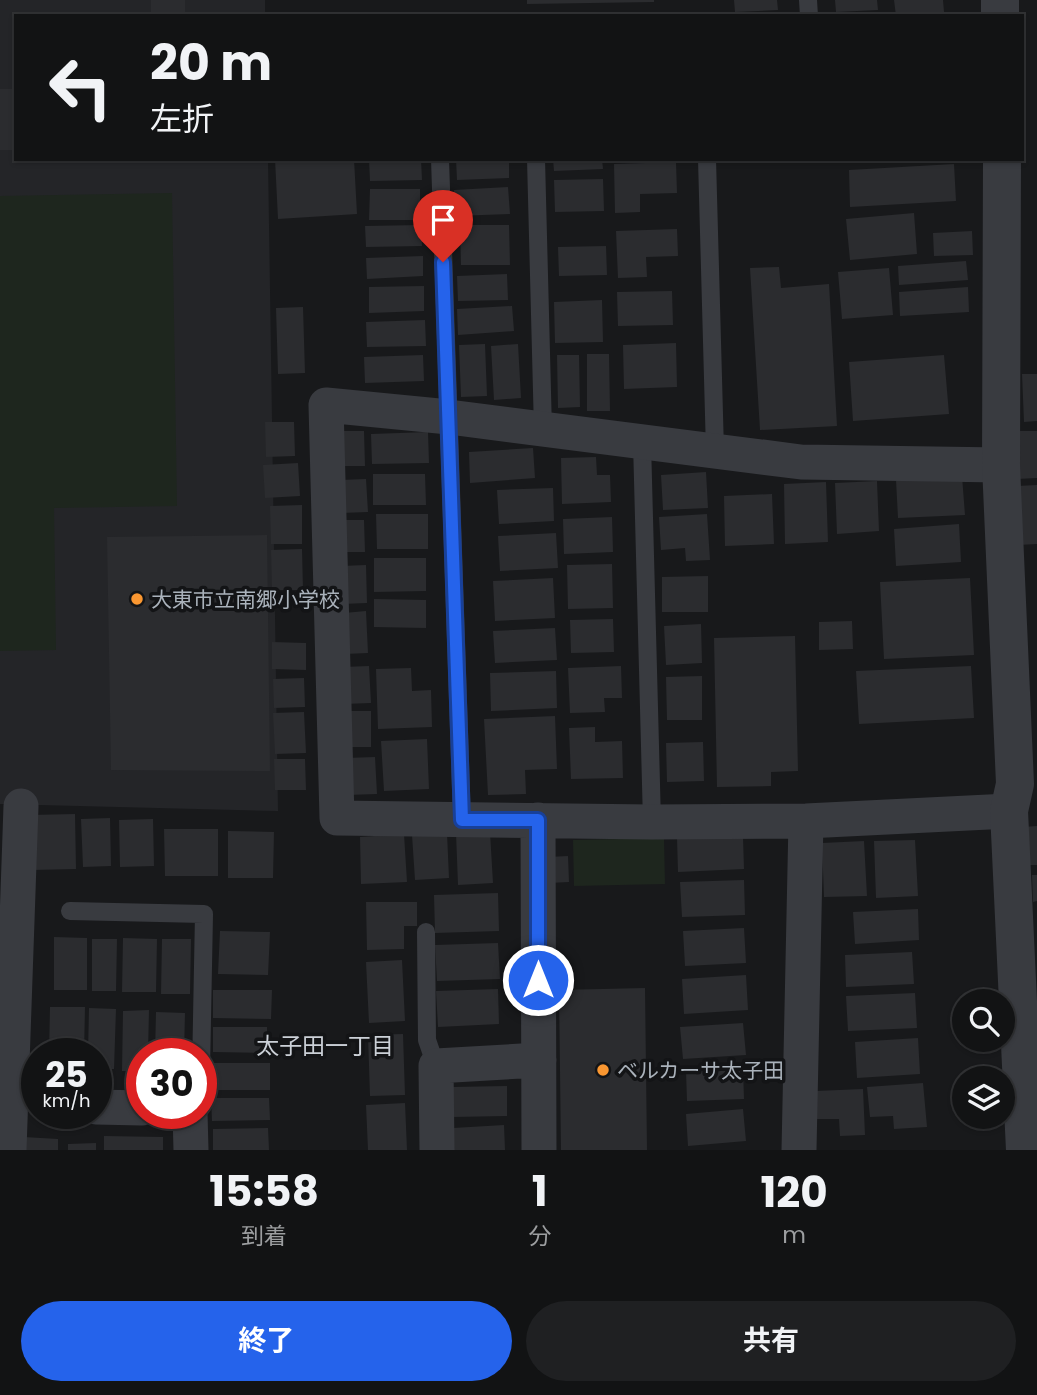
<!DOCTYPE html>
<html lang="ja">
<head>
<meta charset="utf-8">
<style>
	:root { --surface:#121314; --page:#1f2022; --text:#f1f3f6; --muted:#9c9ea0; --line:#313234; --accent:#2563eb }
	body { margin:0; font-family:Poppins,"Noto Sans JP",sans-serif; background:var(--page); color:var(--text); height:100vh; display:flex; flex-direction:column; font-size:26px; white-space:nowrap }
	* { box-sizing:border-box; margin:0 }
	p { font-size:23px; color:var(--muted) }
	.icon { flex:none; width:38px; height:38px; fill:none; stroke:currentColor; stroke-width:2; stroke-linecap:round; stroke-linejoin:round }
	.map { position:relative; height:1150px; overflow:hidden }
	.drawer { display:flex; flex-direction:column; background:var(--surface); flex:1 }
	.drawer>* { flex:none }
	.top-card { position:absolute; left:14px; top:14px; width:1010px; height:147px; border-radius:0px; box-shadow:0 2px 5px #0004,0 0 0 2px var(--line); background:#121314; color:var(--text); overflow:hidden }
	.buttons { position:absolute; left:952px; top:989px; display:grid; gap:14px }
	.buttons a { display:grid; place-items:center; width:63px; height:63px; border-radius:50%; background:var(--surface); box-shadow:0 2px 5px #0004,0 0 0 2px var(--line); font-size:35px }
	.speed { position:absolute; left:21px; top:1038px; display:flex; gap:14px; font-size:35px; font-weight:700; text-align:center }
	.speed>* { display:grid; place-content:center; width:91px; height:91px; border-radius:50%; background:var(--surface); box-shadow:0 2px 5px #0004,0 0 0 2px var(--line); line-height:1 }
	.speed small { font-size:18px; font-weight:400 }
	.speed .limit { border:10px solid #d22; background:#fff; color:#111 }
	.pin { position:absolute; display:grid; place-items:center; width:60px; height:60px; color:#fff; margin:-72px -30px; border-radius:50% 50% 50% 0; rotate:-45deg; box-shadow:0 0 7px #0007 }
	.pin .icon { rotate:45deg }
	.me { position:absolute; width:77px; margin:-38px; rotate:0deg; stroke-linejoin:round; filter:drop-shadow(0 0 5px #0008) }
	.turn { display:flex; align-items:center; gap:24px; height:147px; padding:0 21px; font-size:32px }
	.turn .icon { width:91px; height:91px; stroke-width:2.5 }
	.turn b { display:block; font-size:49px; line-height:60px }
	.eta { display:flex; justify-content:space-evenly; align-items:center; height:119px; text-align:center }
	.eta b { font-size:42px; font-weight:700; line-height:49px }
	.cta { display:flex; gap:14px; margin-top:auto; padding:14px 21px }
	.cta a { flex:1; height:80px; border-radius:42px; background:var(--accent); color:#fff; font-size:28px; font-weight:700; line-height:80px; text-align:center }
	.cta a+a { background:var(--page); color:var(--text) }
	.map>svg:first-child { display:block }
	.built { fill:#242528 }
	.green { fill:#1e261e }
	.building { fill:#2b2c2f }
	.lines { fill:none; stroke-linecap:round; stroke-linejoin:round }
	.service { stroke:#393b40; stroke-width:18 }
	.minor { stroke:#393b40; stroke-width:35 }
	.tertiary { stroke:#393b40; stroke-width:38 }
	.route-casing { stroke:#184099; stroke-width:18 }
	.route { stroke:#2563eb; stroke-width:12 }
	.poi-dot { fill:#fa9731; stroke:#131416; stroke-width:2.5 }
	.labels { text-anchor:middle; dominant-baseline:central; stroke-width:7; stroke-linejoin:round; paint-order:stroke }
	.poi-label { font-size:21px; fill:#aab2bb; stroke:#131416; text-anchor:start }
	.neighbourhood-label { font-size:23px; fill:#cbd0d7; stroke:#131416 }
</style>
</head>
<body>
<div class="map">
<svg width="1037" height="1150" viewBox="0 0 1037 1150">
	<rect width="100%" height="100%" fill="#18191b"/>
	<!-- built -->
	<path class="built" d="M0,0h265v16h-249v143h252l10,652 -278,-7z"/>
	<!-- green -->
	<path class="green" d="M172,193l5,313 -123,2 2,142 -56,1v-455z
		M664,838l1,46 -91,2 -1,-46z"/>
	<!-- building -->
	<path class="building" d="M151,0h34v16h-34z
		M527,0h127v2l-127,2z
		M734,0h43l1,10 -43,2z
		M835,0h42l1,10 -42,2z
		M894,0h49l1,12 -48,4z
		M0,89h16v61h-16z
		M275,159h79l3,55 -79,5z
		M369,159h52l1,21 -52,1z
		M456,159h53v19l-52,2z
		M553,159h49l1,10 -49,2z
		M676,162l1,31 -37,1v18l-25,1 -1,-49z
		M954,164l2,37 -106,6 -1,-37z
		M603,179l1,32 -49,1 -1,-32z
		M508,187l2,27 -55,2 -1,-26z
		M370,189h50v31h-51z
		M914,213l3,41 -67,6 -4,-41z
		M421,225l1,21 -56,1 -1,-21z
		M460,225h49l1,40h-49z
		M677,229l1,27 -32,1 1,20 -29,1 -2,-47z
		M972,231l1,24 -39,1 -1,-23z
		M606,246l1,29 -48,1 -1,-29z
		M423,256v20l-56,3 -1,-21z
		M966,261l2,19 -69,5 -1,-19z
		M779,267l2,21 48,-4 8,142 -77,4 -10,-162z
		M889,268l4,47 -51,4 -4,-47z
		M507,274l1,26 -50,1 -1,-25z
		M424,286v25l-55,2v-26z
		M968,287l1,25 -69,4 -1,-24z
		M672,291l1,34 -55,1 -1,-34z
		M602,300l1,42 -48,1 -1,-41z
		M512,306l2,25 -56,4 -1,-26z
		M303,307l2,66 -27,1 -2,-66z
		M425,320l1,26 -59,1 -1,-25z
		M676,343l1,44 -53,2 -1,-44z
		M485,344l2,52 -26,1 -2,-52z
		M518,344l3,54 -27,2 -3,-54z
		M587,354h22l1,57h-23z
		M423,355l1,26 -59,2 -1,-26z
		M557,355h22l1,52 -22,1z
		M944,355l5,59 -96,7 -4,-59z
		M1022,374h15v47l-13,1z
		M265,422h29l1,34 -29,1z
		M340,431h24l1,35h-25z
		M1016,431h21v47l-20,1z
		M428,432l1,31 -57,1 -1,-30z
		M533,448l2,30 -65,5 -1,-31z
		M596,457l1,18h13l1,27 -49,2 -1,-46z
		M298,463l2,33 -35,2 -2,-33z
		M706,472l2,36 -45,2 -2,-35z
		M373,474h52l1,31h-53z
		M962,476l3,39 -67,3 -2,-38z
		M366,479l2,33 -27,1 -1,-33z
		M877,481l2,50 -42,3 -2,-51z
		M826,482l2,60 -43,2 -1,-60z
		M1037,485v59l-19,1 -1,-59z
		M553,488l1,33 -55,3 -2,-34z
		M772,494l2,50 -49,2 -1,-50z
		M302,505v39h-31l-1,-38z
		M376,514h52v35h-51z
		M707,514l3,46 -24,1 -1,-13 -24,2 -2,-33z
		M612,517l1,35 -49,2 -1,-35z
		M338,520h26l1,32h-26z
		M959,524l2,38 -65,4 -2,-37z
		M556,533l2,35 -58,3 -2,-35z
		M267,535l3,236 -159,-1 -4,-233z
		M302,549l1,41h-31l-1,-40z
		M374,558h52v33l-52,1z
		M612,564l1,44 -45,1 -1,-44z
		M366,565l1,38 -25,1 -1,-38z
		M708,576v36h-46v-35z
		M553,578l2,40 -60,3 -2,-40z
		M970,578l4,77 -90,4 -4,-77z
		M374,599l52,1v28l-52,-1z
		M366,611l2,42 -23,1 -1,-41z
		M613,619l1,33 -43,1 -1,-33z
		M852,621l1,28 -34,1v-28z
		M701,624l1,39 -36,2 -2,-39z
		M555,628l2,32 -62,3 -2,-32z
		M795,636l3,135 -27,1v14l-54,1 -3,-149z
		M272,642l34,1v27l-34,-1z
		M369,666l2,37 -27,1 -1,-37z
		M621,666l1,32h-18l1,14 -35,1 -2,-45z
		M971,666l3,52 -115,6 -3,-53z
		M411,668l1,23 19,-1 1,37 -54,2 -2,-60z
		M556,671l1,37 -66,3 -1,-38z
		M702,676v44h-35l-1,-43z
		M304,678l1,29 -31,1 -1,-29z
		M345,711h26v36h-25z
		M304,712l2,41 -31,1 -2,-41z
		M555,716l2,53 -32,1 1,24 -38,1 -4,-76z
		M595,727v15l27,-1 1,37 -52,1 -2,-51z
		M427,739l2,50 -45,2 -3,-50z
		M703,742l1,39 -37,1 -1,-39z
		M375,757l2,37 -30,1 -1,-37z
		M274,759h31l1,31h-31z
		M75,814l1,55 -44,1 -2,-55z
		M110,818l1,48 -28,1 -2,-48z
		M153,819l1,47 -34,1 -1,-47z
		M1037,826v39h-13l-1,-38z
		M164,829h54v47h-53z
		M228,831l46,1 -1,46h-45z
		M490,832l3,51 -35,2 -2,-52z
		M447,833l2,45 -34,2 -3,-45z
		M404,834l3,48 -46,2 -1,-47z
		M743,837l1,32 -66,3 -1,-34z
		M915,840l3,56 -42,2 -2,-57z
		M864,841l3,55 -43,1 -2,-54z
		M568,856l1,26 -20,1 -1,-26z
		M1032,875h5v26l-4,1z
		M744,880l1,35 -63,2 -2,-35z
		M498,893l1,38 -64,2 -1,-38z
		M366,902h51v24h-13v23l-37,1z
		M918,909l1,31 -64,4 -2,-32z
		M744,928l2,35 -61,3 -2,-35z
		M220,931l50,1 -2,43 -50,-1z
		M54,937l33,1v52h-33z
		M123,938l34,1 -1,53h-34z
		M92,939h25l-1,52h-24z
		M162,939h29l-1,55h-29z
		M498,943l2,36 -63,2 -2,-36z
		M912,952l2,32 -68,3 -1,-32z
		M402,960l3,61 -36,2 -3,-61z
		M746,975l2,35 -64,4 -2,-35z
		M645,988l2,162h-86l-2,-160z
		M498,989l1,35 -61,3 -2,-36z
		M213,990h59l-1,29 -58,-1z
		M915,993l2,35 -69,3 -2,-35z
		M50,1007h35l-1,47h-35z
		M89,1008l27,1 -2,60h-18v-15h-8z
		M149,1010l-1,44h-6v17h-20l1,-60z
		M156,1012l29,1 -1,41h-29z
		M743,1023l3,32 -63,4 -3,-32z
		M213,1027h54v26l-54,-1z
		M403,1034l2,61 -35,1 -2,-61z
		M918,1038l2,36 -63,4 -2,-36z
		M210,1063h60v27h-59z
		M743,1069l1,30 -57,2 -1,-30z
		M923,1083l4,44 -33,2 -1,-13 -23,1 -3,-30z
		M507,1086v30l-55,1v-30z
		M863,1089l2,46 -25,1 -1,-17h-22l-1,-28z
		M211,1098h58l1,22 -58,1z
		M405,1103l2,47h-39l-2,-45z
		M743,1109l3,32 -58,5 -2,-32z
		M504,1125l1,25h-51l-1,-22z
		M268,1128l1,22h-56v-21z
		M104,1136l59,1v13h-59z
		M24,1137l34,2v11h-35z
		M96,1143v7h-28v-6z"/>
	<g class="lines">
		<!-- service -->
		<path class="service" d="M808,0l1,16
			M440,159l22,661
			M536,159l7,271
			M707,159l8,292
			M642,442l10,380
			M70,911l134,3 -3,157
			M426,932l1,108 9,26"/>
		<!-- minor -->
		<path class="minor" d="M1001,465l-200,-3 -352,-45 -123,-12 11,413 315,4 154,-1 203,-10
			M538,820l1,330
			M96,1107l46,1
			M190,1113l1,37
			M9,1150l12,-344
			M437,1150l-1,-84 103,-6
			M799,1150l7,-329"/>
		<!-- tertiary -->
		<path class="tertiary" d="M1000,0v16
			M1002,159l-1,306 14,319 -6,27 16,339"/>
	</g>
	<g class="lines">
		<defs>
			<path id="route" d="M443,262l19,558h76v160"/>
		</defs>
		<!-- route casing -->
		<use href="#route" class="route-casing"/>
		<!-- route -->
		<use href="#route" class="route"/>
	</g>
	<!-- markers -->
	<g class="poi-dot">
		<circle cx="137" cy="599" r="7"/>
		<circle cx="603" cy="1070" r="7"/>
	</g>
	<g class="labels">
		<!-- poi labels -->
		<g class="poi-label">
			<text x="151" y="599">大東市立南郷小学校</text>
			<text x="617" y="1070">ベルカーサ太子田</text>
		</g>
		<!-- neighbourhood labels -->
		<g class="neighbourhood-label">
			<text x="325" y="1046">太子田一丁目</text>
		</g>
	</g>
</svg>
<div class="buttons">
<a><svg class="icon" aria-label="search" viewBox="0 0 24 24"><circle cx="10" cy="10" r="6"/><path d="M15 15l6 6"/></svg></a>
<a><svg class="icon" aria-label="layers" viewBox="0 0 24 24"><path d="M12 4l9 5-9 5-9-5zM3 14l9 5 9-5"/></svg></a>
</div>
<div class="speed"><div>25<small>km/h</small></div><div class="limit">30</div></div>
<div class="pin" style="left:443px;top:262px;background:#d93025"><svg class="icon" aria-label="arrive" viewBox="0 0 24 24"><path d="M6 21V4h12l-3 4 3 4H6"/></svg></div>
<svg class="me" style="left:538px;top:980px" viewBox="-20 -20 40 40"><circle r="17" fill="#2563eb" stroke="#fff" stroke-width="3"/><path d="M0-11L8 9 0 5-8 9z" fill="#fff"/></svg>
<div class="top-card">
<div class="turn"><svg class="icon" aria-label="left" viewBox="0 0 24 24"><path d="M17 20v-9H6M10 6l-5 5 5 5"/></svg><div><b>20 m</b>左折</div></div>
</div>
</div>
<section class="drawer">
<div class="eta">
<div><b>15:58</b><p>到着</p></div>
<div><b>1</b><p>分</p></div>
<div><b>120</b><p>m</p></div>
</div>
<div class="cta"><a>終了</a><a>共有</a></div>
</section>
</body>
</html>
